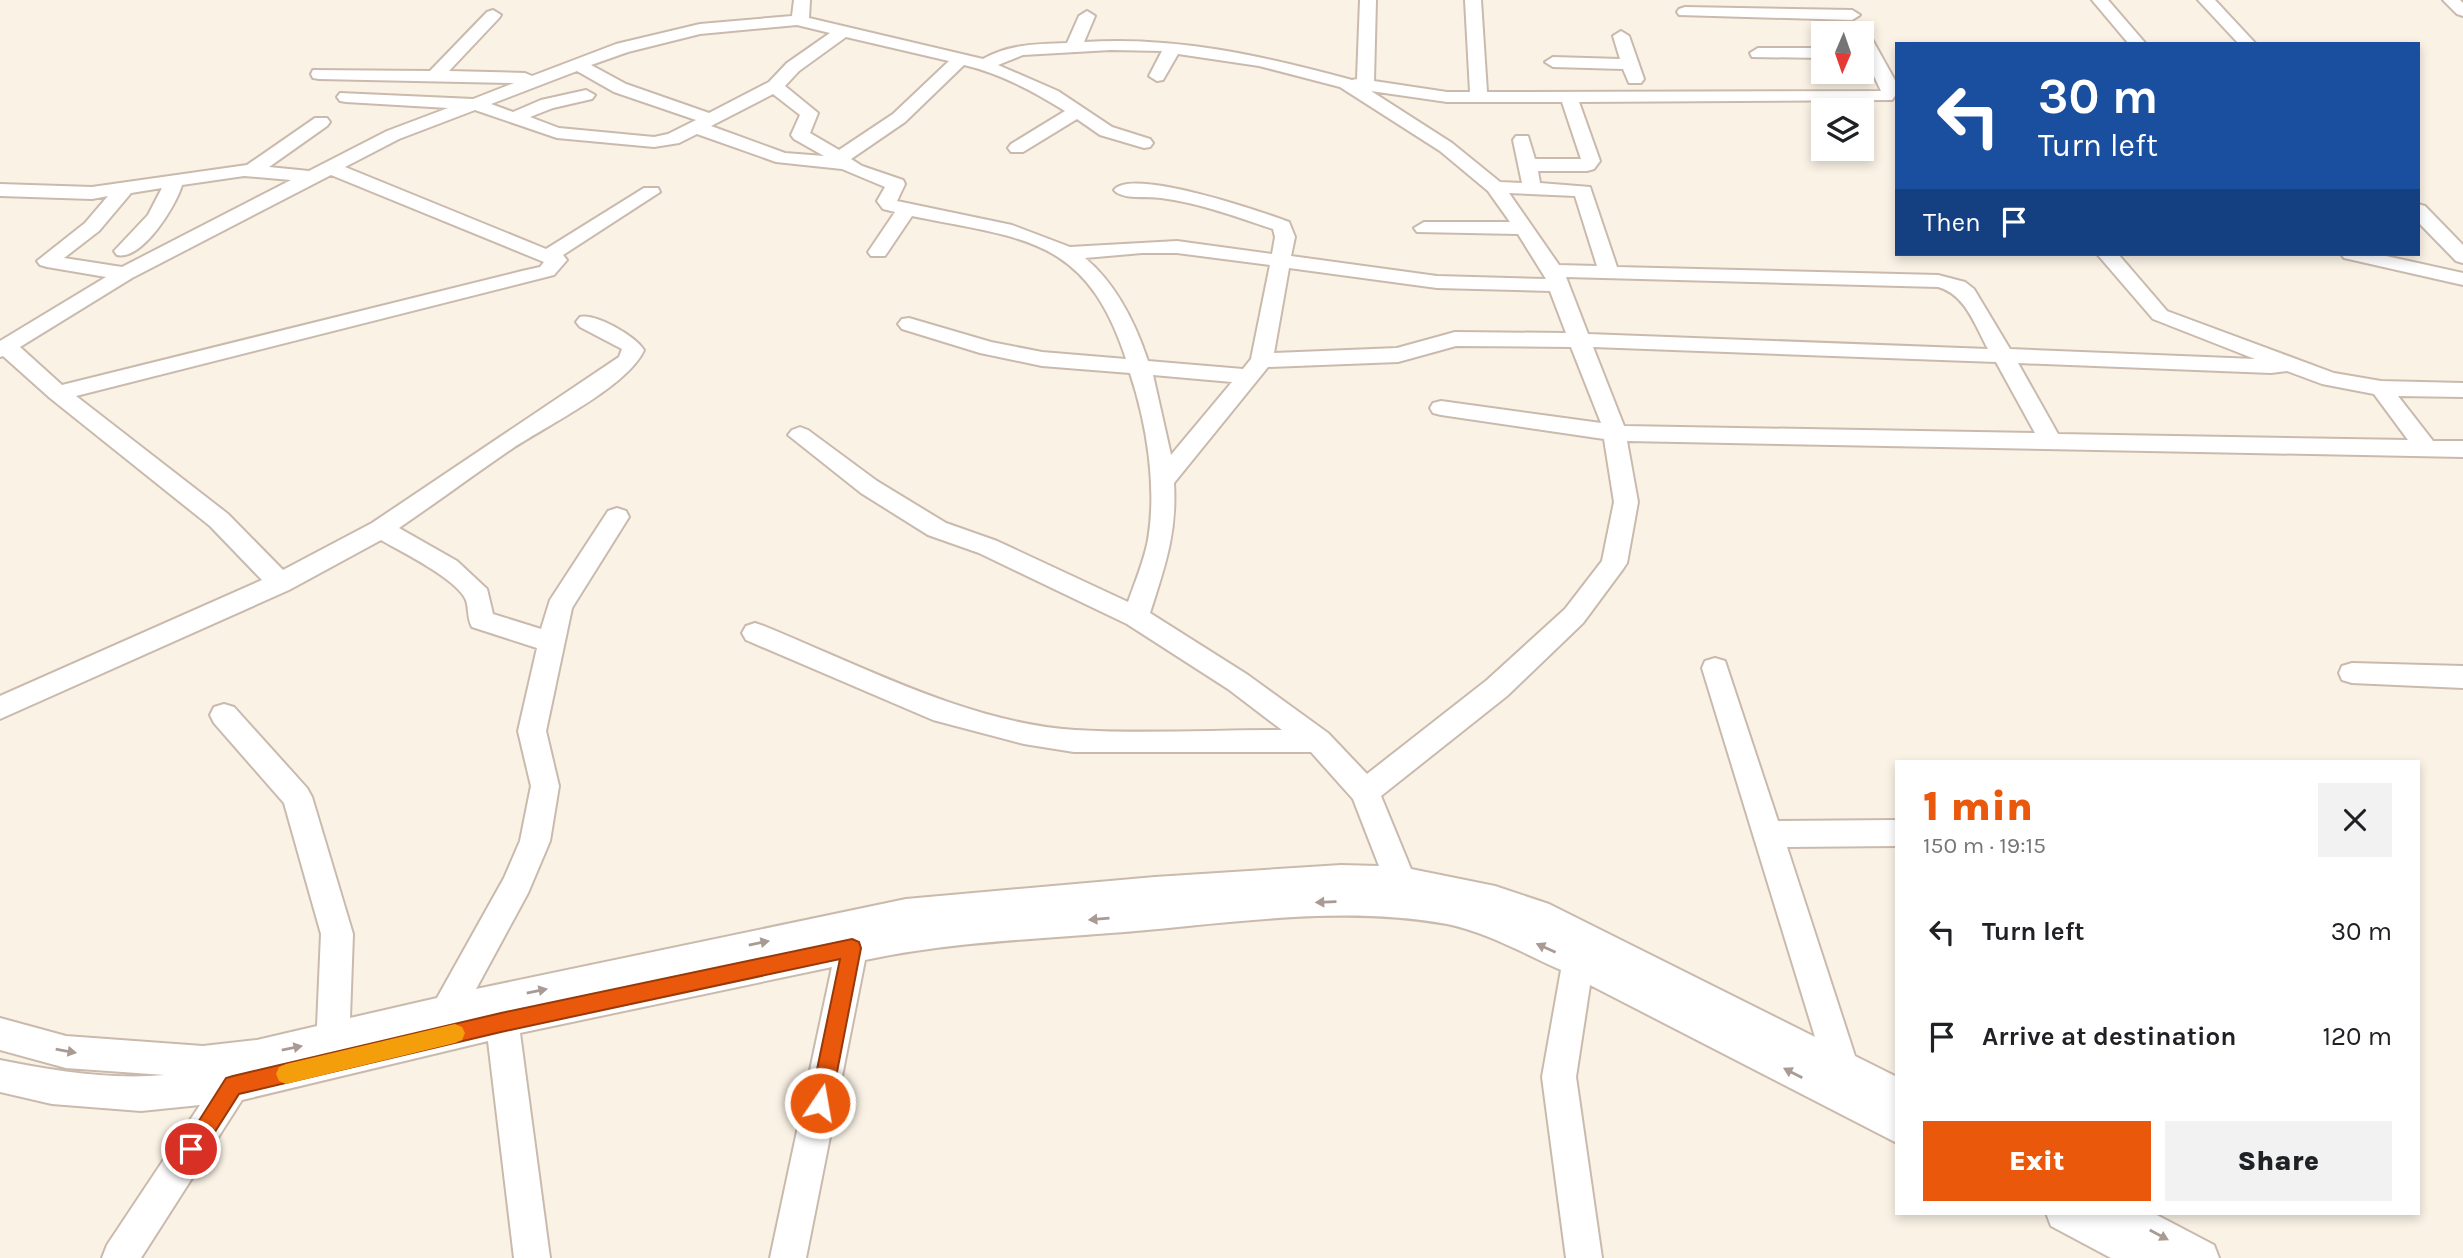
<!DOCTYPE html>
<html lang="en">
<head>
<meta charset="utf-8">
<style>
	:root { --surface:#fff; --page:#f2f2f2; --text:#202124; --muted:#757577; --accent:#ea580c }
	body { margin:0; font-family:Karla,sans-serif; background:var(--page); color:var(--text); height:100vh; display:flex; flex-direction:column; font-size:26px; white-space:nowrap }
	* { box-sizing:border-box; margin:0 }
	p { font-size:23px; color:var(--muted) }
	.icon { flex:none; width:38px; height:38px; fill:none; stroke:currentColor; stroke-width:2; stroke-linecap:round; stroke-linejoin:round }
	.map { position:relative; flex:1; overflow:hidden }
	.details { position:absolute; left:1895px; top:760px; width:525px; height:455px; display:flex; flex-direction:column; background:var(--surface); border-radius:0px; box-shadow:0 4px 10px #0003 }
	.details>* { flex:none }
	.top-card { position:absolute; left:1895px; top:42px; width:525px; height:214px; border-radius:0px; box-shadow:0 4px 10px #0003; background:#1a4fa0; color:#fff; overflow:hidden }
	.needle { width:46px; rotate:182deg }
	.controls { position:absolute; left:1811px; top:21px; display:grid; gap:14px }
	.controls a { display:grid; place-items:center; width:63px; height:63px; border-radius:0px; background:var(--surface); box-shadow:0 4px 10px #0003; font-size:35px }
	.pin { position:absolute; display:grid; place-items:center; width:60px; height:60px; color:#fff; margin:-30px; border:4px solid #fff; border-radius:50%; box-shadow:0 2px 7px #0007 }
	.me { position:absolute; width:77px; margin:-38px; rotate:12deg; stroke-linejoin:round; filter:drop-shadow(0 0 5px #0008) }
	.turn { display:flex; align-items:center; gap:24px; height:147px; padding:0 28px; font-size:32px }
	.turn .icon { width:91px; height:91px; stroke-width:2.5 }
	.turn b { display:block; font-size:49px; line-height:60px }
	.then { display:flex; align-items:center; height:66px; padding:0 28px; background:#0003; gap:14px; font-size:26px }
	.round { display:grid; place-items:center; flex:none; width:74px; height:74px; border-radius:0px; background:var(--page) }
	.summary { display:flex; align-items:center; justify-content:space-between; height:119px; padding:0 28px }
	h1 { font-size:42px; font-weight:800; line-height:52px; color:var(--accent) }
	.primary-button { display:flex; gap:14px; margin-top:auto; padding:14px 28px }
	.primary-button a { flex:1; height:80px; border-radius:0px; background:var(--accent); color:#fff; font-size:28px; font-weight:800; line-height:80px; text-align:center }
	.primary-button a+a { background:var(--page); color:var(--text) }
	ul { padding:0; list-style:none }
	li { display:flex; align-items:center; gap:21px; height:105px; padding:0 28px }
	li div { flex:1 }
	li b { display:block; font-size:26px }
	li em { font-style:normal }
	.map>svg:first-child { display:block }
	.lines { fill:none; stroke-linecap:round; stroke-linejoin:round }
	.street-casing { stroke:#cabaad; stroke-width:4 }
	.street { fill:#fff; fill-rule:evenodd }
	.oneway { fill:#a99b94 }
	.route { fill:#ea580c; stroke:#983908; stroke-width:2 }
	.slow { fill:#f59e0b }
</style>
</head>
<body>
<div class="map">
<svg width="2463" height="1258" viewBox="0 0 2463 1258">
	<rect width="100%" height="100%" fill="#faf2e5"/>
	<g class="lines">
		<defs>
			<path id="street" d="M794,0h16l-1,18 174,41c26,-15 54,-15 84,-16l12,-27 8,-5 8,5 -11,26c92,-6 180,14 268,38l5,-1 3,-79h16l-2,81 73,11h23l-5,-92h16l6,92 394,-1 -19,-41v-17h-7l7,-3 6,2 29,52v9l-5,7 -313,2 21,59 -6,8 -7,2h-49l2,12 50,4 27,80 321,8 27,7 9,7 36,60 245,10 -102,-40 -56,-65h21l49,57 167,62 47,8 82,2v14l-65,-1 35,45h30v16l-836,-16 11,61 -11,61 -4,6 -40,54 -76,73 -126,100 30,73 84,17 54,18 266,133 -113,-369 3,-7 10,-3 10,3 53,160 119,-1v26l-110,1 68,209 42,21v66l-307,-158 -14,92 26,181h-36l-24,-181 19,-107c-36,-16 -75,-38 -114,-46 -106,-19 -216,-1 -323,8 -86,7 -174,10 -259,28l-59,298h-36l62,-291 -312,66 30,225h-36l-26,-217 -246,59 -101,158h-39l5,-13 93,-140 -59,6 -89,-7 -52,-12v-32c54,11 110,20 165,15l-99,-7 -66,-18v-32l66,18 137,10 54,-6 60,-14 4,-92 -37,-131 -70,-80 -4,-8 4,-8 10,-3 10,3 73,81 5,9 41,137 -3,84 87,-20 67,-120 16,-37 11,-55 -13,-55 19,-83 -65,-21c-5,-9 -3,-18 -6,-27 -9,-21 -64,-48 -85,-60l-92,50 -289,129v-23l262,-116 -52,-54 -160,-128 -47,-42 -3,1v-16l106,-64 -59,-10 -7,-2 -3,-4 48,-38 23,-27 -16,3 -92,-3v-12l92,3 155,-22 68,-47h12l3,4 -3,4 -58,41 40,4 78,-40 61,-23 -102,-6 -6,-1 -3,-4 3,-4 133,6 41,-16 -195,-4 -6,-1 -2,-4 2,-4 117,1 57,-59 6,-2 8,5 -2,3 -50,53 76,2 7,3 84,-32 84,-20 92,-8zM797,25l33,8 -43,30 -18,19 -60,31 -83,-29 -35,-19 37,-13 72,-18zM846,37l103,24 -56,53 -54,36 -29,-17 8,-20 -33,-27 14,-15zM1111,50l51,1 -13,25 8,5 6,-1 15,-26 81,12 81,21 100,64 48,40 22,31h-86l-10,6 3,4 101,2 28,45 -109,-3 -146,-20 4,-19 -6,-15c-27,-10 -157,-55 -175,-32 8,10 34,6 47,8 39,5 76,19 112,31l2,8 -3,17 -95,-13 -107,6 -58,-22 -115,-24 8,-17 -2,-4 -41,-14 -11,-7 54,-37 59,-57c35,8 71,27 101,46l-54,33 -3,4 3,4h12l54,-33 23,16 44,13 6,-1 3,-4 -3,-4 -38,-12 -54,-36 -60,-26 25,-10zM577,71l37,21 82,28 -28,14 -14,3 -95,-9 -29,-11 23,-9 39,-9 3,-4 -9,-5 -45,10 -28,12 -22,-8zM1371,91l76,11h115l19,57h-46l-7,-23h-12l-3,4 9,43 -22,-1 -48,-39zM773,94l27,21 -9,20 3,4 30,17 -39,-3 -74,-27zM475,110l82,28 97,9 25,-4 18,-9 79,28 66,7 43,18 -8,14 6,8 12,3 -27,40 3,4h14l27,-40c111,23 174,20 214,143l-84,-7 -51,-10 -82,-24 -7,1 -4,5 4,5 78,24 62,13 88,7c17,51 27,114 18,167 -4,21 -13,42 -20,62l-131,-61 -51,-18 -69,-42 -69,-51 -8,-3 -8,3 -4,5 73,58 67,42 51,18 148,71 101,65 54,41c-68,0 -139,4 -207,0 -106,-7 -213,-64 -311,-104l-9,-3 -9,3 -4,7 4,7 187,80 91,24 50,8h237l42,47 26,67 -38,-1 -186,12 -249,22 -430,90 52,-96 22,-52 9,-55 -13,-55 26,-123 57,-91 -3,-6 -9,-3 -9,3 -58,89 -9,29 -48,-15 -6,-25 -30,-28 -58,-33c38,-26 76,-54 114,-80 35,-23 115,-62 131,-98 -9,-14 -48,-37 -64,-33l-4,5 4,5 42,22 -3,8 -247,166 -89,47 -55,-56 -152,-118 478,-121 13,-15 -4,-5 97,-63 -2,-4h-14l-98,61 -201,-82 54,-28zM331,175l213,87 -4,5 -18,4 -460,114 -42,-38 112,-69zM244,176l47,4 -169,87 -58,-9 35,-27 32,-38 31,-5 -14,27 -34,36 3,4c25,6 59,-49 65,-70zM1509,193l66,3 22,70 -38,-1zM1142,253h35l93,12 -19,94 -8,10 -95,-8c-13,-39 -32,-77 -63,-103zM1289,268l148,20 113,3 16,42 -111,-1 -58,16 -123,5zM1566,277l372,10c27,7 37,38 50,62l-400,-15zM1456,346l115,1 30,76 -160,-22 -8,2 -3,5 3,5 8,2 163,24 10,63 -12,59 -37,48 -78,71 -120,94 -39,-41 -80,-58 -98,-62c15,-47 27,-80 24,-130l94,-116 130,-5zM1593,347l403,15 39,71 -411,-7zM2018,363l253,10 16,-2 35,13 52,10 34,46 -350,-6zM1153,375l79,7 -61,73z
				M2092,0h16l38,44h-17z
				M2198,0h17l41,44h-17z
				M2443,0h17l3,3v13l-6,-2z
				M1685,7l167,3 8,5 -8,5 -173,-5 -2,-3 2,-3z
				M1621,31l8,5 15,43 -3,4h-12l-6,-14 -70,-2 -8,-5 8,-5 67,2 -7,-23z
				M1758,48h66v10l-72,-1 -2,-4z
				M2418,204l7,2 38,39v18l-7,-2 -38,-39z
				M2341,254h36l86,19v12l-119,-27z
				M2352,663l111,3v22l-111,-5 -10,-3 -3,-7 3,-7z
				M2046,1213h107l61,32 5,13h-108l-60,-32z"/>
		</defs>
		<!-- street casing -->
		<use href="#street" class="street-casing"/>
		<!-- street -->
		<use href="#street" class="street"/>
	</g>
	<!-- one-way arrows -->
	<defs><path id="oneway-solid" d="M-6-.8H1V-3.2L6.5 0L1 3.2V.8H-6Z" transform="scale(1.75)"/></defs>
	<g class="oneway">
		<use href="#oneway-solid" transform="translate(1326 902) rotate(178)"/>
		<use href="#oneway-solid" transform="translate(1099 919) rotate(175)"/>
		<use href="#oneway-solid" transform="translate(759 943) rotate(-12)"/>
		<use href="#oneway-solid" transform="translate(1546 948) rotate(-156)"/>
		<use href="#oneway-solid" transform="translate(537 991) rotate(-12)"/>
		<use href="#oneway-solid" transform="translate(292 1048) rotate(-12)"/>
		<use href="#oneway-solid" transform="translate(66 1051) rotate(10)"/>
		<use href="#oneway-solid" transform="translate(1793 1073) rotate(-153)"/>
		<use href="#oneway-solid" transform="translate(2159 1235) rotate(28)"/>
	</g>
	<!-- route -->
	<path class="route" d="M852,939l7,3 2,6 -30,155 -3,7 -8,3 -7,-3 -3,-7 30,-144 -339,73 -262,62 -40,63 -8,3 -7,-3 -3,-8 45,-71 7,-2 268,-63z"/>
	<!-- slow -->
	<path class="slow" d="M455,1024l7,3 3,6 -3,7 -7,3 -169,41 -7,-3 -3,-7 3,-7 7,-3z"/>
</svg>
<div class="controls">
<a><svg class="needle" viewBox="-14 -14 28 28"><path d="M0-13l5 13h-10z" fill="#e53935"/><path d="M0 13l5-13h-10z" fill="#757577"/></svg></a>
<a><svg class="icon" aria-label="layers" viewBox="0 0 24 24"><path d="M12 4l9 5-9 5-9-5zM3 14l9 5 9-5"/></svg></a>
</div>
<div class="pin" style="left:191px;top:1149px;background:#d93025"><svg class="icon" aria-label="arrive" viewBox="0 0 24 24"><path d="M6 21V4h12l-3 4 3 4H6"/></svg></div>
<svg class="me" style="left:820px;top:1103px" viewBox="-20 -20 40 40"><circle r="17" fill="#ea580c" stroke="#fff" stroke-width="3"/><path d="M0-11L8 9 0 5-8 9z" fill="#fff"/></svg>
<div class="top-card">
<div class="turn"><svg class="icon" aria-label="left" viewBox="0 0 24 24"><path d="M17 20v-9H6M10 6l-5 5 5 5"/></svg><div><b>30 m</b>Turn left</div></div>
<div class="then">Then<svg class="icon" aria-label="arrive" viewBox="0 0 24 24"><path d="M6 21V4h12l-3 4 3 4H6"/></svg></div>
</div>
<section class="details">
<div class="summary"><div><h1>1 min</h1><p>150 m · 19:15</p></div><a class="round"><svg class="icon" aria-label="close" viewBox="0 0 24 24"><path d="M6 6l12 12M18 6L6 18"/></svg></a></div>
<ul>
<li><svg class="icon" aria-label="left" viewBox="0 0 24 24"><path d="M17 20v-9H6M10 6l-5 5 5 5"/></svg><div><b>Turn left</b></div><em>30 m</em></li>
<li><svg class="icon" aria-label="arrive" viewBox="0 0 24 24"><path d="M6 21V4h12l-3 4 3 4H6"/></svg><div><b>Arrive at destination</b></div><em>120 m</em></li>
</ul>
<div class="primary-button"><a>Exit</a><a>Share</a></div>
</section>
</div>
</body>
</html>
